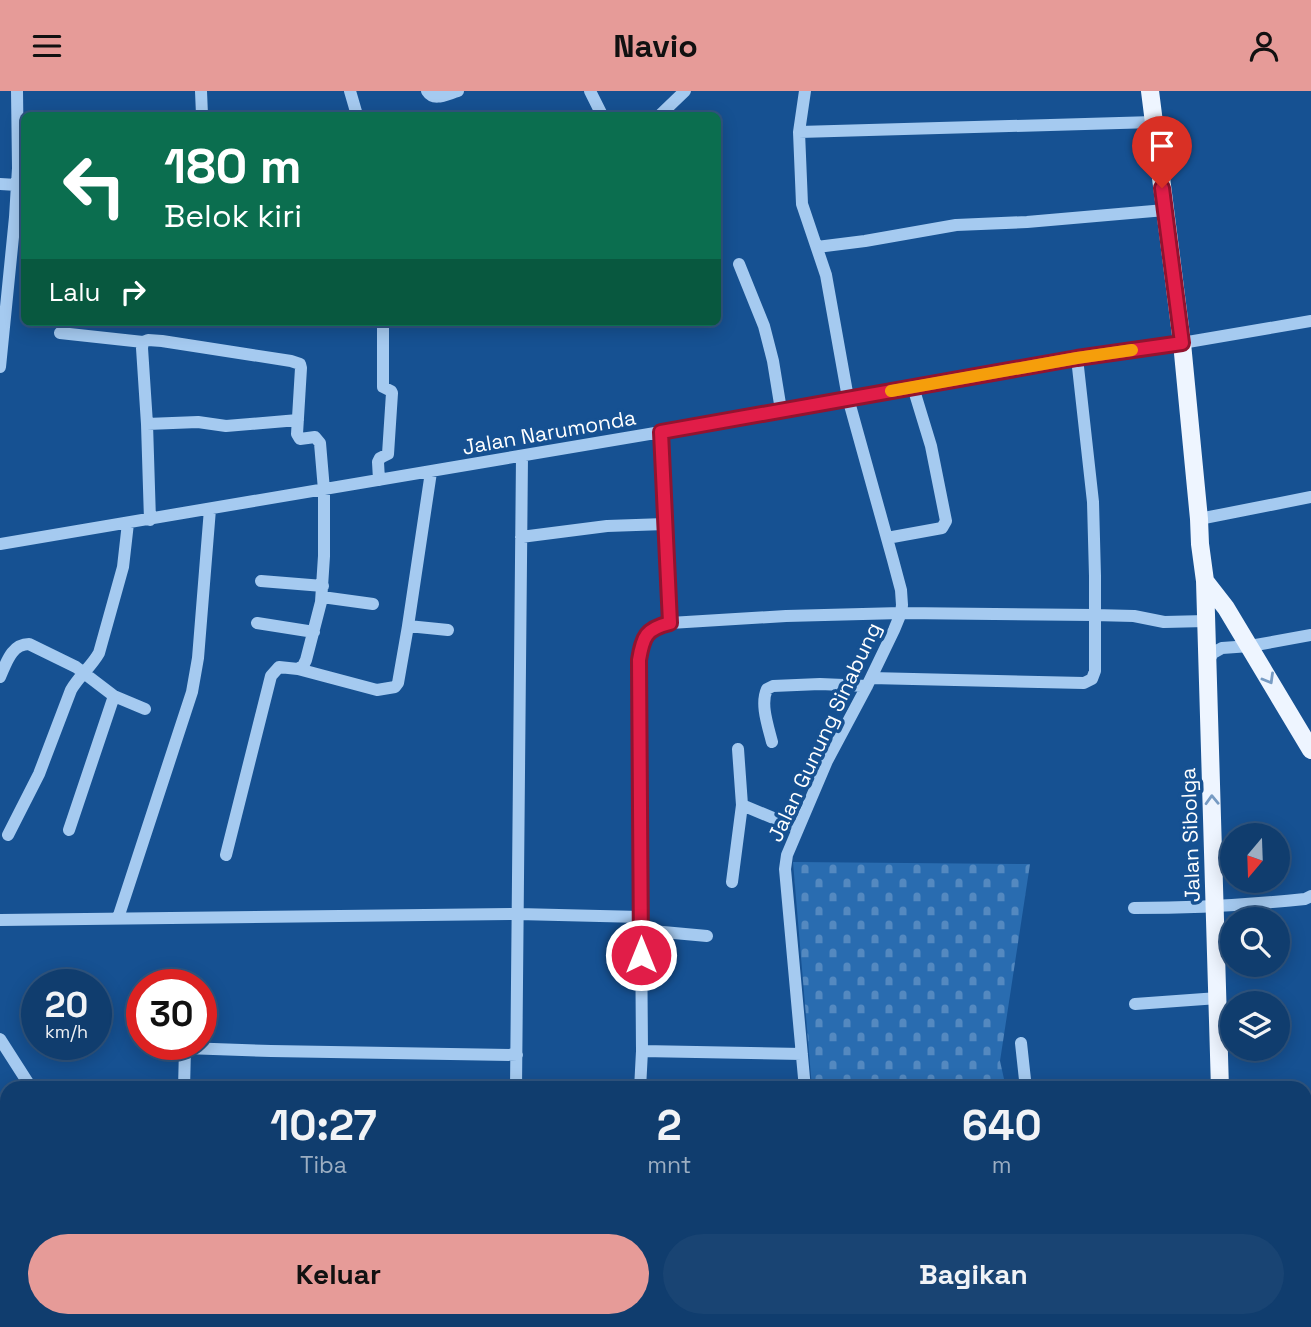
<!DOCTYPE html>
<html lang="id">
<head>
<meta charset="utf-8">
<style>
	:root { --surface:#103d6e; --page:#194473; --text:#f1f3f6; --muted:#9caec2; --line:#305681; --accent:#e69b98 }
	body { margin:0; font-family:"Space Grotesk",sans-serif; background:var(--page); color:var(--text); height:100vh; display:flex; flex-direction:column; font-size:26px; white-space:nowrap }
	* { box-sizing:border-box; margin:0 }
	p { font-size:23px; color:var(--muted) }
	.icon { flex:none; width:38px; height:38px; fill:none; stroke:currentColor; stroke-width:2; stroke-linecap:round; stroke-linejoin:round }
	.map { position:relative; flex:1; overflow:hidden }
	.sheet { position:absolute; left:0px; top:990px; width:1312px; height:247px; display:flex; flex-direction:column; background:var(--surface); border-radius:21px 21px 0 0; box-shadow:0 4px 18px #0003,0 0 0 2px var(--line) }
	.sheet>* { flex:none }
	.top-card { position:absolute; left:21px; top:21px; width:700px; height:214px; border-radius:10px; box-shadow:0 4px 18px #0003,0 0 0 2px var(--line); background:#0b6e4f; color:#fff; overflow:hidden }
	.needle { width:46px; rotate:199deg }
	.tools { position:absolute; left:1220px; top:732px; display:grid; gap:14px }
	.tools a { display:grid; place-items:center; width:70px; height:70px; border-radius:50%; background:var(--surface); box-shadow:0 4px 18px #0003,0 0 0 2px var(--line); font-size:35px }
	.speed { position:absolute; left:21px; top:878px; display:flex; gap:14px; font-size:35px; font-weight:700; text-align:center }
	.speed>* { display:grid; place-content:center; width:91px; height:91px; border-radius:50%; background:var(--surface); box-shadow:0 4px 18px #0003,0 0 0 2px var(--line); line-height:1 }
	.speed small { font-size:18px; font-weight:400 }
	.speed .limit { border:10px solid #d22; background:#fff; color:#111 }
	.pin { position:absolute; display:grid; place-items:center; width:60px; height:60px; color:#fff; margin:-72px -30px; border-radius:50% 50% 50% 0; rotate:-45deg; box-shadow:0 0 7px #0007 }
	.pin .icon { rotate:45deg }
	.me { position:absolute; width:77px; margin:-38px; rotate:0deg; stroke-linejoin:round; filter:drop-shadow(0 0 5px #0008) }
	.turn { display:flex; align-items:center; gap:24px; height:147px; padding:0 28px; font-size:32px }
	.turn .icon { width:91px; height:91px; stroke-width:2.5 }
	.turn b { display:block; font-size:49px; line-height:60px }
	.then { display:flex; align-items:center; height:66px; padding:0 28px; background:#0003; gap:14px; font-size:26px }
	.eta { display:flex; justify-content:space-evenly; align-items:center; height:119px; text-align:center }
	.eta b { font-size:42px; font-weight:700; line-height:49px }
	.button { display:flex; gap:14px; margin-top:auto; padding:14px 28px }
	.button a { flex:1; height:80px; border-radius:42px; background:var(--accent); color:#111; font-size:28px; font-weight:700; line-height:80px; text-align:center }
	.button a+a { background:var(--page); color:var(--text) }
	header { display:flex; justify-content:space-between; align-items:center; height:91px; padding:0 28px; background:var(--accent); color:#111; font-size:32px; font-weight:700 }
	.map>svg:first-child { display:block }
	.cemetery { fill:url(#cemetery-stones) }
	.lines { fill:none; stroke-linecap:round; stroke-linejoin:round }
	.river { stroke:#386492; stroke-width:23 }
	.minor { stroke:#a5caf0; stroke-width:12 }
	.major { stroke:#eef5ff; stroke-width:18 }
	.oneway { stroke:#779bc3 }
	.route-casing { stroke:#92132f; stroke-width:18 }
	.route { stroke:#e11d48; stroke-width:12 }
	.slow { stroke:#f59e0b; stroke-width:12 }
	.labels { text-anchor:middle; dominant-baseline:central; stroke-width:7; stroke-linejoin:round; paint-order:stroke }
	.street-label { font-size:21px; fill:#fff; stroke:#165192 }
</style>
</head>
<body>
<header><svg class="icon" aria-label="menu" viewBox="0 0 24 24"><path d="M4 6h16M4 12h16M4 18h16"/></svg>Navio<svg class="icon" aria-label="person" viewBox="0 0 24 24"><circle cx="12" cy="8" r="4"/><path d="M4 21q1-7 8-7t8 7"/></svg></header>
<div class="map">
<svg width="1311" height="1236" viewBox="0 0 1311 1236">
	<defs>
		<pattern id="cemetery-stones" width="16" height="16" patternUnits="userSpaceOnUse" patternTransform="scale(1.75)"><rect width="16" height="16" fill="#296cb0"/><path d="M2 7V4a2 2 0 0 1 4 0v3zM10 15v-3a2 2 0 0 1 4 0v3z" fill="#5489c0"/></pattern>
	</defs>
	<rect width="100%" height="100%" fill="#165192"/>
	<!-- cemetery -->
	<path class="cemetery" d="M793,771l237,2 -30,197 6,27h-194z
		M876,1230h323l-3,6h-317z"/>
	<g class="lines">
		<!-- river -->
		<path class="river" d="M96,1236l18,-2 4,2"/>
		<!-- minor -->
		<path class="minor" d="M201,0l1,24
			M350,0l7,24
			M427,0c7,11 20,3 31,0
			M590,0l12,24
			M805,0l-6,41 3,72 24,71 22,123 45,162 8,30 1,15 -1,8 -7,17 -27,56 -40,75 -40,94 -2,14 20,220
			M660,24l25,-24
			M799,41l355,-10
			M0,93l17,1
			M817,156l48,-6 91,-16 71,-3 138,-12
			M739,173l25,62 9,35 8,49
			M60,242l83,9
			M0,276l15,-150 3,-49 -1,-77
			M147,333l51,-2 28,4 72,-6
			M661,341l9,191
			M431,381l-23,154 40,4
			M379,389l-1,-18 2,-4 8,-4 4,-61 -1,-2 -8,-4v-65
			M1199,428l112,-22
			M150,429l-3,-96 -5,-76 1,-6 5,-2 14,1 129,20 9,3 1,4 -4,66 3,5 15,-2 5,6 4,47v66l-3,46 -15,58 -3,6 -5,3 -19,-2 -8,9 -45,179
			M521,446l86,-11 58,-2
			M887,447l55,-10 4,-7 -15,-75 -18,-59
			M0,453l661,-112 416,-74 105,-15 129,-22
			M261,490l62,5
			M322,506l51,7
			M257,532l57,9
			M1208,570l5,-8 9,-5 28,-2 61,-11
			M298,578l79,21 18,-3 3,-4 10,-57
			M0,586c6,-13 11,-33 29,-33l47,23 38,29 -45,134
			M871,587l213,5 8,-4 3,-8v-95l-2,-74 -16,-144
			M114,605l31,13
			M772,651c-4,-16 -12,-38 -5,-53l6,-3 47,-2 47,2
			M738,658l4,56 55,23
			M8,744l31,-61 32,-84c8,-14 20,-23 28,-37l24,-86 5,-44
			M732,791l10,-77
			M1134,817c58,0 114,-3 171,-9l6,-3
			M118,827l74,-226 6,-34 12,-149
			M0,829l518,-6 123,3
			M641,839l66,6
			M1135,913l83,-6
			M0,948l32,50
			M1021,952l5,46
			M642,960l160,3
			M184,998l1,-41 86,3 246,4
			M516,998l6,-633
			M640,998l2,-38 -3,-391c4,-24 7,-31 31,-37l116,-7 115,-3 193,2 40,1 30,6 42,-1
			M1306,1016l5,-2
			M0,1167l7,-6
			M122,1230l2,6
			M141,1230l2,6
			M325,1230l32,6
			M18,1236l5,-6
			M626,1236v-6
			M802,1236l1,-6"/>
		<!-- major -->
		<path class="major" d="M1150,0l32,252 17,176 1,25 5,37 15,508
			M1205,490l21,27 85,142
			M1306,1094l5,1"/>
	</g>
	<!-- one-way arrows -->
	<defs><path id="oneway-chevron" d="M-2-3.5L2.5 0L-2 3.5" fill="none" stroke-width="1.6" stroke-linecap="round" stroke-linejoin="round" transform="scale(1.75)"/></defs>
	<g class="oneway">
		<use href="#oneway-chevron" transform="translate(1269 588) rotate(60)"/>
		<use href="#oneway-chevron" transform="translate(1212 709) rotate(-92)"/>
	</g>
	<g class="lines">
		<defs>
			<path id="route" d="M641,864l-2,-295c4,-24 7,-31 31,-37l-9,-191 416,-74 105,-15 -20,-155"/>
		</defs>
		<!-- route casing -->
		<use href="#route" class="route-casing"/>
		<!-- route -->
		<use href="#route" class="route"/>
		<!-- slow -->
		<path class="slow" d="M891,300l186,-33 55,-8"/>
	</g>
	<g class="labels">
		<!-- street labels -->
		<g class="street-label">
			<text transform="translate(549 341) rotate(-10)">Jalan Narumonda</text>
			<text transform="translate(824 641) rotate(-65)">Jalan Gunung Sinabung</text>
			<text transform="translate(1190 744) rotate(-92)">Jalan Sibolga</text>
		</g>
	</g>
</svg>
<div class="tools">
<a><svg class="needle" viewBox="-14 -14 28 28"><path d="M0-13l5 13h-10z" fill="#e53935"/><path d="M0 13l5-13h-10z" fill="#9caec2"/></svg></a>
<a><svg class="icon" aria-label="search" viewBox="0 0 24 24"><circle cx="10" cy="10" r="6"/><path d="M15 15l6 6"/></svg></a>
<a><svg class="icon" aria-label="layers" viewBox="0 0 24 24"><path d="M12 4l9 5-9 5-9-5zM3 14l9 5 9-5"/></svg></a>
</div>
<div class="speed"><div>20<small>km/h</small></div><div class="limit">30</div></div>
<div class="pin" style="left:1162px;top:97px;background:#d93025"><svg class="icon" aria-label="arrive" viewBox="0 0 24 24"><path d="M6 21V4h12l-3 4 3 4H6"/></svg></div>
<svg class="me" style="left:641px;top:864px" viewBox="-20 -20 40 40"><circle r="17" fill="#e11d48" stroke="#fff" stroke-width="3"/><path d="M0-11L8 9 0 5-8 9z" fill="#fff"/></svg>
<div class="top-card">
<div class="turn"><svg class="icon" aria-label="left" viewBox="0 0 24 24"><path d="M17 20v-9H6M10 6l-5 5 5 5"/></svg><div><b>180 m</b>Belok kiri</div></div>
<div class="then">Lalu<svg class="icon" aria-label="right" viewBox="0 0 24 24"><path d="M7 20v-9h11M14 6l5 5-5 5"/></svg></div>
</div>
<section class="sheet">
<div class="eta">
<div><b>10:27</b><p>Tiba</p></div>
<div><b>2</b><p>mnt</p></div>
<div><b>640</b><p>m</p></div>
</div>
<div class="button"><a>Keluar</a><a>Bagikan</a></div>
</section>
</div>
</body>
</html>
